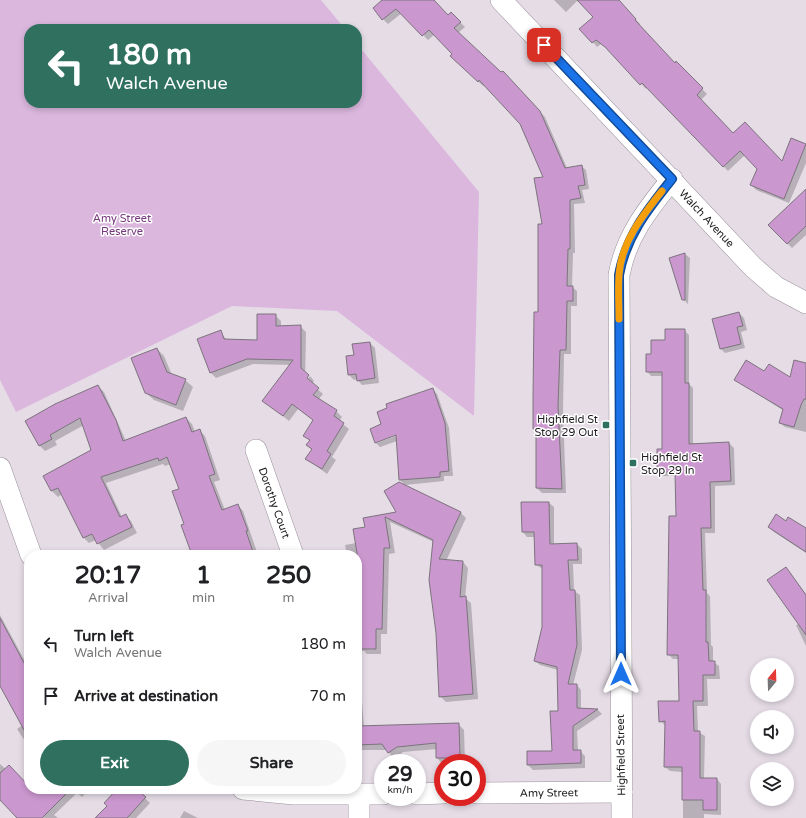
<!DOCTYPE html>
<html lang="en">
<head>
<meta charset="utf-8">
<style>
	:root { --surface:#fff; --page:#f6f6f6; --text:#202124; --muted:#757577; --accent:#2f705f }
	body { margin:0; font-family:"Varela Round",sans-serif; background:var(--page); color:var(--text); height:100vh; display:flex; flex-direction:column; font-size:15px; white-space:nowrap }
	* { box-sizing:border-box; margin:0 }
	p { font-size:13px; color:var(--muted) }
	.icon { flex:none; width:22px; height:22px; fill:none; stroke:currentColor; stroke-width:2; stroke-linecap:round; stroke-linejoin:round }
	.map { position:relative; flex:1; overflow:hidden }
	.panel { position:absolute; left:24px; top:550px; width:338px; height:244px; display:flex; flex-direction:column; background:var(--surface); border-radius:16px; box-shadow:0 2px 6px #0003 }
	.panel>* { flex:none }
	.banner { position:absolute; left:24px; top:24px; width:338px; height:84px; border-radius:16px; box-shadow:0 2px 6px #0003; background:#2f705f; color:#fff; overflow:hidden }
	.needle { width:26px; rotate:19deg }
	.controls { position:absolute; left:750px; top:658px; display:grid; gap:8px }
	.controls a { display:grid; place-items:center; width:44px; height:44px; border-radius:50%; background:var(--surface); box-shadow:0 2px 6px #0003; font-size:20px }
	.speed { position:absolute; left:374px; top:754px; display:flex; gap:8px; font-size:20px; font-weight:700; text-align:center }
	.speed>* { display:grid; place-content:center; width:52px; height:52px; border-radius:50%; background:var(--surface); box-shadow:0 2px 6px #0003; line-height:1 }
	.speed small { font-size:10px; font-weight:400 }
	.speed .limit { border:6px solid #d22; background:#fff; color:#111 }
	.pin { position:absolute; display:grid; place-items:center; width:34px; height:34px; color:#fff; margin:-17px; border-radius:8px; box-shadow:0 2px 6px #0006 }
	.me { position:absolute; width:44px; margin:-22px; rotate:0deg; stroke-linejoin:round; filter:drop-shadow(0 0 3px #0008) }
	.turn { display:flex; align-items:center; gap:14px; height:84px; padding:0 16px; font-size:18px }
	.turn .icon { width:52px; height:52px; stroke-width:2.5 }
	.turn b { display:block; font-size:28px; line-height:34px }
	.eta { display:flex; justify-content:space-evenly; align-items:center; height:68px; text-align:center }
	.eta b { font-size:24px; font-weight:800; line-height:28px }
	.primary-button { display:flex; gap:8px; margin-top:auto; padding:8px 16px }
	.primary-button a { flex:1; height:46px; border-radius:24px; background:var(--accent); color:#fff; font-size:16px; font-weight:800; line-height:46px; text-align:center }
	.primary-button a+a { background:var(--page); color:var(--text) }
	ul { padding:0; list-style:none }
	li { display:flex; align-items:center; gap:12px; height:52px; padding:0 16px }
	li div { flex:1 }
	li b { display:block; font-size:15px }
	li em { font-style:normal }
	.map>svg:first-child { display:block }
	.green { fill:#dbb7de }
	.shadow { fill:#0003; fill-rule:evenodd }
	.building { fill:#cb97cf; stroke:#7c747d }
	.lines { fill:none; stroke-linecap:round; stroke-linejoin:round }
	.minor-casing { stroke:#9a919b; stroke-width:22 }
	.minor { stroke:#fff; stroke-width:21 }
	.route-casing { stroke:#114b97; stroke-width:10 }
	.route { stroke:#1a73e8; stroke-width:7 }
	.slow { stroke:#f59e0b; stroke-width:7 }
	.poi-dot { fill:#2f705f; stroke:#fff; stroke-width:1.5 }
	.labels { text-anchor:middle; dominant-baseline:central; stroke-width:3; stroke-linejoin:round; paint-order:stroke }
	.street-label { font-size:11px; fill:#1e1b1f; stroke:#fff }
	.park-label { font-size:11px; fill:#75377c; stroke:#fff }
	.poi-label { font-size:11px; fill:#1e1b1f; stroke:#fff; text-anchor:end }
</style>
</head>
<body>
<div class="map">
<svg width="806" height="818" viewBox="0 0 806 818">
	<rect width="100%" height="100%" fill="#e5dce6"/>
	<!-- green -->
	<path class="green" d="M0,0h321l24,29h-316v74h328v-59l122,148 -5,224 -137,-105 -105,-5 -216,106 -16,-32z"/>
	<!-- shadow -->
	<path class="shadow" d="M384,0h49l15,16 3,-3 14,14 -7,6 43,41 6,3 38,40 22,51 14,-2 5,4 3,19 -7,1 3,13 -11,1 1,49h-2l-1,34 5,4v15h-6v48h-7l-1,57 3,82h-24l-5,-5v-57l-3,-3 10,-251 -24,-53 -35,-40 -2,2 -32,-30 2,-2 -18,-20 -7,6 -26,-27 -14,11 -5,-5z
		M554,0h24l-12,12z
		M578,0h40l22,24 -1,2 36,38 1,-2 31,32 -6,6 32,34 49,29 10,-23 14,5v18l-17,40 -33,-13 -4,-5 7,-16 -14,-14 -17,16 -81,-84 -1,2 -37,-39 -8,-6 -4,3 -4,-5 1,-25z
		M806,190v45l-14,13 -23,-23z
		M685,254l5,4 -2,46 -5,-5z
		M739,313l5,5 3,12 -6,2 4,16 -20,5 -5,-5z
		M275,315l6,6v6l19,-1 6,6 -1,51 5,-7 4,5 -2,3 11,10 -5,6 18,11 6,6 -3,4 10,8 -17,28 4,3 -9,14 -20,-15 5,-9 -5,-5 3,-4 -5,-5 9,-16 -16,-11 -9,12 -26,-21 28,-35 -38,-1 -37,14 -5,-5 -13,-33 22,-8 7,8 31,1z
		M684,330l5,5v49l4,4v56l36,-1 5,5 1,37 -20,1v47h-10l2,60 3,3 1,49 2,2v15l6,4 1,13h-13l1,27h-11l1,26 7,4 -1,43h13l4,5v31l-17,-1v4h-21v-46l-13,-1 -5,-4 1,-41 -6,-5 20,-19 -1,-43h-6l-5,-5 9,-137v-41h-15l-4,-5 5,-21v-74h-12l-4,-5 5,-16 14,-14z
		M370,343l5,5 4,35 -17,2 -5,-6 -3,1 -5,-5 6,-19z
		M157,349l7,7 8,19 13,5 8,7 -10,24 -29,-11 -8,-7z
		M806,364v68l-21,-5 -5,-4 4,-12 -49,-32 29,-6 27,5z
		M98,386l6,6 22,49 60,-23 6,6 3,8 4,-2 6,6 15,44 -6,2 11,28 13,-5 5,6 15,44h-62l-11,-31 -5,-35 -9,-25 -6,2 -2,-2 -57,19 16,34 3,-2 6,6 6,12 -33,17 -8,-10 -7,3 -5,-5 -22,-44 -4,3 -6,-6 -8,-15 49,-26 -9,-25 -29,16 2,4 -12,6 -6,-6z
		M432,389l5,5 12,34 4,48h-9v5l-39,4 -5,-5 -3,-39 -17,6 -5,-5 8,-17zM400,432l1,2 -24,9v-2z
		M549,503l5,4v38l23,-1 5,5v15h-9l1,27 6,4 2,55 -9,35h4l4,5v20h17l4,4 -25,17 1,20h2l5,5v12l-52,2 -5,-5v-13h25l6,-40 -1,-42 -18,-5 -5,-4 8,-34v-58l-7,-4 -1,-28h-8l-4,-5z
		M398,513h63l5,5 -20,43 17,1 5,6 -3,30 6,5 7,96 -32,3 -6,-6 -6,-154 -44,-20 5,31 -6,1 -2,80h-6v20h-14l-3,-3 -7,-1v-95h-10l-2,-10 11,-2 10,-15 -1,-10z
		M769,527l37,3v23l-32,-21z
		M786,568l20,26v52l-10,-21 3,-1z
		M0,615l26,48h3v84l-12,-18 6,-4 -23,-41z
		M357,696l5,5 2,26 94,-3 6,6 1,33 -22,1 -6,-6v-9l-34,3 -9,7 -7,-9h-30z
		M0,764l29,25h61l-8,8 -5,-4 -23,22 4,3h-14l-12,-10v10h-13l-19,-20z
		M119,789h16l15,14 -14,15h-33z
		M184,811l14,7h-18z"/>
	<!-- building -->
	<path class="building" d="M382,0h52l14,15 3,-3 10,10 -7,6 47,44 2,-1 37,40 25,57 17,-3 3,20 -7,1 3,12 -11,2v49h-2l-1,37h6v15h-6l-1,49h-6l-2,56 4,83 -26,-1v-59h-3v-30l1,-87h4v-88h4l-8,-46 9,-1 -23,-53 -41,-44 -1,2 -28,-26 2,-2 -23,-24 -7,6 -26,-27 -14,11 -9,-12z
		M577,0h42l17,19 -1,1 40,43 1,-2 27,27 -6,7 36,38 12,-11 37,39 9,-23 15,6 -22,55 -34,-14 7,-16 -17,-18 -17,16 -81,-84 -2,2 -35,-38 -9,-7 -4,3 -13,-14 14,-12z
		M806,189v37l-19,18 -19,-19z
		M685,253v47h-3l-13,-42z
		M739,312l4,14 -6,1 4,17 -21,5 -8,-30z
		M257,314h19v12l25,-1v43l8,7 -2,3 12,10 -6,7 24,15 -3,6 10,7 -17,28 4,3 -9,15 -17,-10 7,-10 -6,-4 4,-5 -7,-4 10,-16 -21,-16 -9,12 -21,-15 31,-41 -46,-1 -37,14 -13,-34 24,-9 3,9 33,1z
		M665,329h20v54h4v61l40,-2 2,39 -21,1 1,46h-10l2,62h3v52h2l1,19h6v14h-12v26h-10l1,30h6v47h17v32h-14v-10h-21v-33h-18l1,-46 -6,1 -1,-21h21l-1,-46h-11l2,-139h7l-1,-44h-18v-23h5v-77h-16v-18h5v-14h14z
		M370,342l5,36 -18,3 -1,-7 -8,1 -2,-19 8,-1 -2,-11z
		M157,348l10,24 19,7 -10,26 -31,-12 -14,-35z
		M746,360l18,11 5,-7 21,13 4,-17 12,3v36h-2l-3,6 -7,22 -15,-4 4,-14 -49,-29z
		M98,385l18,35 7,21 63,-24 6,15 8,-3 15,45 -6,2 13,34 16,-6 10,27h-2l8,24h-62l-11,-30 3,-1 -12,-33 7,-2 -12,-32 -8,4 -1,-3 -57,19 19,40 6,-3 6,13 -35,17 -5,-10 -9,4 -25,-50 -7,3 -8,-15 48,-26 -11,-32 -30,17 2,4 -13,7 -14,-25 30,-17z
		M433,388l12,35 4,48 -9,1v5l-41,3 -3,-45 -21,8 -5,-14 11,-5 -4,-12 10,-4 -1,-4z
		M399,482l62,30 -22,47 24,2 -3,36 6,-1 7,98 -34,3 -3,-64 -7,-53 4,-40 -48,-23 5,31h-6l-2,81h-6v20h-15v-10l-4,-2v-84l-4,-24 12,-2 -2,-9 33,-6 -12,-21z
		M521,502h28l1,42 27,-1 1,17h-10l2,30h5l2,55 -9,39h9v24l21,1 -25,17v24h8v13l-54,2v-14h25l-2,-40h8l-1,-44 -23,-6 8,-34v-62h-7l-1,-33h-12z
		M776,514l10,7 2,-4 18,11v24l-38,-25z
		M786,567l20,28v40l-39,-55z
		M0,618l24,45 5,-3v79l-29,-53z
		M459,723l1,35h-24v-15l-39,4 -9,6 -6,-9 -25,1v-19z
		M9,765l20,21v3h42l-29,29h-25l-17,-18v-27z
		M117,789h19l10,8 -19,21h-32l12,-12 -3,-3z"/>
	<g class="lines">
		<defs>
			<g id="minor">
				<path id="s1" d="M501,0l252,267 23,20 30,16"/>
				<path id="s2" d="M256,450l37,105"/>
				<path d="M0,468l31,87"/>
				<path d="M243,789l51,5h89"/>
				<path id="s3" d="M477,793l145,-1"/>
				<path d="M417,794l26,-1"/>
				<path d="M359,818v-24"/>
				<path d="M622,818l-3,-543c7,-39 29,-66 53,-96"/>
			</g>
		</defs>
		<!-- minor casing -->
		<use href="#minor" class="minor-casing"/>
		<!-- minor -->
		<use href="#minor" class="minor"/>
	</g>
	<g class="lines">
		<defs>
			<path id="route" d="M544,45l128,134c-24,30 -46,57 -53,96l2,399"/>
		</defs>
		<!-- route casing -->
		<use href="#route" class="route-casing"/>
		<!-- route -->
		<use href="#route" class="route"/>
		<!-- slow -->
		<path class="slow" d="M619,319c0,-15 -1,-29 0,-44 2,-32 23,-59 43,-84"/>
	</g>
	<!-- markers -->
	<g class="poi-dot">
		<rect x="602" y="421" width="8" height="8" rx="2"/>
		<rect x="629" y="459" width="8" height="8" rx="2"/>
	</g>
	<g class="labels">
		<!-- street labels -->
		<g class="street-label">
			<text stroke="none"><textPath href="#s1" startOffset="300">Walch Avenue</textPath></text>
			<text stroke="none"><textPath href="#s2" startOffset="56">Dorothy Court</textPath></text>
			<text transform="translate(621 755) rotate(-91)">Highfield Street</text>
			<text stroke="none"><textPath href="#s3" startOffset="72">Amy Street</textPath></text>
		</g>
		<!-- park labels -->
		<g class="park-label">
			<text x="122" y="218">Amy Street<tspan x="122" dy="13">Reserve</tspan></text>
		</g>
		<!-- poi labels -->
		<g class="poi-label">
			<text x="598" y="419">Highfield St<tspan x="598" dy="13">Stop 29 Out</tspan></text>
			<text x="641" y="457" text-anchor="start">Highfield St<tspan x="641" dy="13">Stop 29 In</tspan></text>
		</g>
	</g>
</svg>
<div class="controls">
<a><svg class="needle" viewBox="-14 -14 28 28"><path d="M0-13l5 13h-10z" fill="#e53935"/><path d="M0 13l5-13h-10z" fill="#757577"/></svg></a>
<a><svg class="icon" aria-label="sound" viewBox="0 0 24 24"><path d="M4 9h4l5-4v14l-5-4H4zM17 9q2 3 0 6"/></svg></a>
<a><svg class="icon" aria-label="layers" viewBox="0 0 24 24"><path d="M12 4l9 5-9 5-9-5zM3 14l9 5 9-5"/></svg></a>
</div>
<div class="speed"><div>29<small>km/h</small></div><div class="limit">30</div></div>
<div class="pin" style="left:544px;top:45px;background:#d93025"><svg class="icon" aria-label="arrive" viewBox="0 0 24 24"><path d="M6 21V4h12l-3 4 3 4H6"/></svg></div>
<svg class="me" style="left:621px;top:674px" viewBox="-20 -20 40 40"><path d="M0-17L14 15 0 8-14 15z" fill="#1a73e8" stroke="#fff" stroke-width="4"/></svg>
<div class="banner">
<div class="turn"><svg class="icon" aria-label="left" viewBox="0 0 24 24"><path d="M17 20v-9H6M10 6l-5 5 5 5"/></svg><div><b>180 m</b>Walch Avenue</div></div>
</div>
<section class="panel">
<div class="eta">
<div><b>20:17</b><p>Arrival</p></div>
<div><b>1</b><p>min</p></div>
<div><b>250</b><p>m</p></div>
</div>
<ul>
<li><svg class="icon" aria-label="left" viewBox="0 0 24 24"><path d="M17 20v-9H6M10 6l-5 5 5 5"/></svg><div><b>Turn left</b><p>Walch Avenue</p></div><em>180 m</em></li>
<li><svg class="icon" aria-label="arrive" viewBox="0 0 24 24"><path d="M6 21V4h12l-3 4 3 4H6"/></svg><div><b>Arrive at destination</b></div><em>70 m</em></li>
</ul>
<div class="primary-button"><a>Exit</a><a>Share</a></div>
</section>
</div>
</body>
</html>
